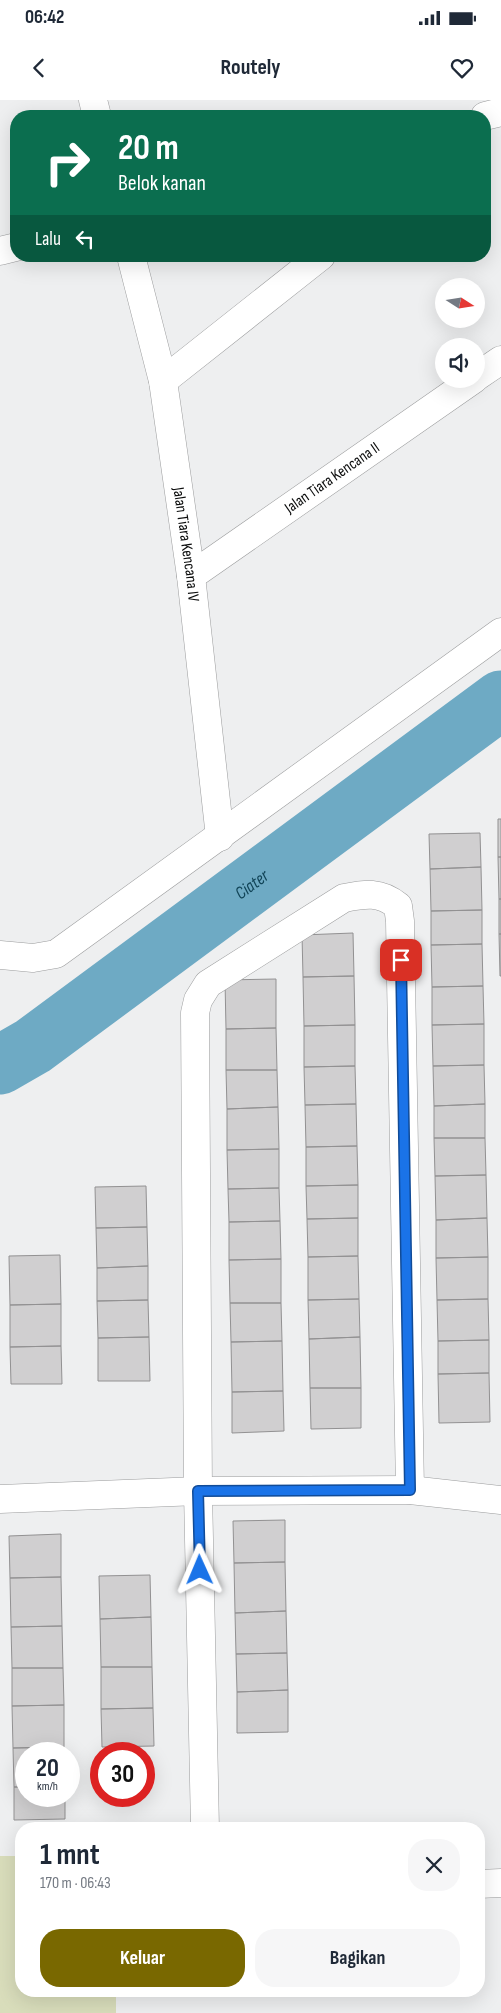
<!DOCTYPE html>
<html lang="id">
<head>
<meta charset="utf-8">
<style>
	:root { --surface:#fff; --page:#f6f6f7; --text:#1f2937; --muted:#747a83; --accent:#796800 }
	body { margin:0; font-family:"Sofia Sans Condensed",sans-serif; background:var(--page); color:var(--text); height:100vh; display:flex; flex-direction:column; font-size:19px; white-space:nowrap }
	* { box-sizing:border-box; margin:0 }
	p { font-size:16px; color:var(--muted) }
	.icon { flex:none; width:28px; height:28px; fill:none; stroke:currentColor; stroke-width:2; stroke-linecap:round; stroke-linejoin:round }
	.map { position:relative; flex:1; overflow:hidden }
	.sheet { position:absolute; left:15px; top:1722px; width:470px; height:175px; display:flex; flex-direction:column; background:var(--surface); border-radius:20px; box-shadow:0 5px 20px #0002 }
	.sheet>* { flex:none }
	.banner { position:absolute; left:10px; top:10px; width:481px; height:152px; border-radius:20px; box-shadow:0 5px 20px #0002; background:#0b6e4f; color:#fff; overflow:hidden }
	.needle { width:32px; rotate:102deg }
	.fabs { position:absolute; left:435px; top:178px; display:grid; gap:10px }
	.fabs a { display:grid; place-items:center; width:50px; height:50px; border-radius:50%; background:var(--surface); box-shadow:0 5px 20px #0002; font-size:25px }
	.speed { position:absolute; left:15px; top:1642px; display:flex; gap:10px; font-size:25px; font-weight:700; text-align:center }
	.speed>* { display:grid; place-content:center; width:65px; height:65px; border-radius:50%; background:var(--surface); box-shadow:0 5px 20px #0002; line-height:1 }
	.speed small { font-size:12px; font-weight:400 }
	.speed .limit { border:8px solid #d22; background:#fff; color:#111 }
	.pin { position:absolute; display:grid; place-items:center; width:42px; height:42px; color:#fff; margin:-21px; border-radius:10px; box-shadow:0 2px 8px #0006 }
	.me { position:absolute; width:55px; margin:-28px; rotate:359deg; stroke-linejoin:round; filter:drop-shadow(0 0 4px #0008) }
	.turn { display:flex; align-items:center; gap:18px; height:105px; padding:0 25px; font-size:22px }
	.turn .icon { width:65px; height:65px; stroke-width:2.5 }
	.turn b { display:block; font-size:35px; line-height:42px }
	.then { display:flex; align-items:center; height:48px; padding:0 25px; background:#0003; gap:10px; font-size:19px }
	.round { display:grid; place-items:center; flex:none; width:52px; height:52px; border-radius:20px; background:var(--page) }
	.headline { display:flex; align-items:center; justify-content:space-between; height:85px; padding:0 25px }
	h1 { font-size:30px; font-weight:700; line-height:38px }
	.action { display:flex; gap:10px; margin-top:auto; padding:10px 25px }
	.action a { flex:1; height:58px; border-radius:20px; background:var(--accent); color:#fff; font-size:20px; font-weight:700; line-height:58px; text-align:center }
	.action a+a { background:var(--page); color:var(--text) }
	.status { display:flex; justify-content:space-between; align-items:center; height:35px; padding:0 25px; background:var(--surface); direction:ltr }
	.status svg { height:14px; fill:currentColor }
	header { display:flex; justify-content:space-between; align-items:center; height:65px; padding:0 25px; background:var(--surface); font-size:22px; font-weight:700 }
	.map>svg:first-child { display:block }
	.green { fill:#d9ddbb }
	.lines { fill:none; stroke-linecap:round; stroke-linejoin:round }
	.river { stroke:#6eaac4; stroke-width:59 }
	.building { fill:#d0cfd0; stroke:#929192 }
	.minor-casing { stroke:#9b9c9d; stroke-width:29 }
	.minor { stroke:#fff; stroke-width:28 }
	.route-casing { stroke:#114b97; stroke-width:12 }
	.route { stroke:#1a73e8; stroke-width:9 }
	.labels { text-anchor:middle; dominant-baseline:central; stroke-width:4; stroke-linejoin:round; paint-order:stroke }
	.street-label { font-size:16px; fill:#0c0d0d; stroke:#eeeff0 }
	.water-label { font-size:18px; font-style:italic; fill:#114457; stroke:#eeeff0 }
</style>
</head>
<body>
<div class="status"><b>06:42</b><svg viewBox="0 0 49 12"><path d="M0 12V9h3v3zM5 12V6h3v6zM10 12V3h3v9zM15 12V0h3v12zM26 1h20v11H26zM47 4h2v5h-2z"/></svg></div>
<header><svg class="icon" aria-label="back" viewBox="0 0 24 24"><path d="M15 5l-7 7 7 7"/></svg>Routely<svg class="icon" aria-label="heart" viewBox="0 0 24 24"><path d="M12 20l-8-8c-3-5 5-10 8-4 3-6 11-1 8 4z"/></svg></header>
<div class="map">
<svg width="501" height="1913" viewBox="0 0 501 1913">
	<rect width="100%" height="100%" fill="#eeeff0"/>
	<!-- green -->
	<path class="green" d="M0,1756h21v135h95v22h-116z"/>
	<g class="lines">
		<!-- river -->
		<path class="river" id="s1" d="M0,965l33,-19 468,-346"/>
	</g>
	<!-- building -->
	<path class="building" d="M498,719h3v38h-3z
		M480,733l1,34 -51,2 -1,-35z
		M498,757h3v42h-2z
		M481,767l1,43 -51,1 -1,-42z
		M499,799h2v35h-2z
		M482,810v34l-51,1v-34z
		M353,833l1,43 -51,1 -1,-42z
		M499,834h2v42h-1z
		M482,844l1,42 -51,1 -1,-42z
		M354,876l1,49 -51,1 -1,-49z
		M276,879v49l-50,1 -1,-49z
		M483,886l1,38 -52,1v-38z
		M484,924v41l-51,1 -1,-41z
		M355,925v41l-51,1v-41z
		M276,928l1,42h-51v-41z
		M484,965l1,39 -51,2 -1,-40z
		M355,966l1,38 -51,1 -1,-38z
		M226,970h51l1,37 -51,2z
		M356,1004l1,42 -51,1 -1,-42z
		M485,1004v34h-51v-32z
		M278,1007l1,42 -52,1v-41z
		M434,1038h51l1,37 -51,1z
		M357,1046l1,39 -52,1v-39z
		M279,1049v39l-51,1 -1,-39z
		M486,1075l1,43 -51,2 -1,-44z
		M358,1085v33l-51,1 -1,-33z
		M146,1086l1,41 -51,1 -1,-41z
		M279,1088l1,33 -51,1 -1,-33z
		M358,1118v38l-50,1 -1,-38z
		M487,1118l1,39 -52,1v-38z
		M280,1121l1,38 -52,1v-38z
		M147,1127l1,39 -51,2 -1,-40z
		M60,1155l1,49 -51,1 -1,-49z
		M358,1156l1,43 -51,1v-43z
		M488,1157v42l-51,1 -1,-42z
		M281,1159v44h-51l-1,-43z
		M148,1166v34l-51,1v-33z
		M359,1199l1,38 -51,2 -1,-39z
		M488,1199l1,41 -51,1 -1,-41z
		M148,1200l1,37 -51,1 -1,-37z
		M230,1203h51l1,38 -51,1z
		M61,1204v42l-51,1v-42z
		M149,1237l1,44h-52v-43z
		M360,1237l1,51h-51l-1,-49z
		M489,1240v33l-51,1v-33z
		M282,1241l1,50 -51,1 -1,-50z
		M61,1246l1,38h-51l-1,-37z
		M489,1273l1,49 -51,1 -1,-49z
		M310,1288h51v40l-50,1z
		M283,1291l1,40 -52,2v-41z
		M285,1420v42l-51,1 -1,-42z
		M61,1434v43l-51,1 -1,-42z
		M285,1462l1,49 -51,2 -1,-50z
		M150,1475l1,42 -51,2 -1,-43z
		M61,1477l1,49 -51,1 -1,-49z
		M286,1511l1,42 -51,1 -1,-41z
		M151,1517l1,50h-51l-1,-48z
		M62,1526l1,42h-51l-1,-41z
		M287,1553l1,37 -51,2 -1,-38z
		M101,1567h51l1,41 -52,1z
		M12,1568h51l1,37 -52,1z
		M288,1590v42l-51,1v-41z
		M64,1605v42l-51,1 -1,-42z
		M153,1608l1,38 -52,1 -1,-38z
		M64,1647v7h-38v33h-12l-1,-39z
		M14,1687h12v9h39v23l-51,1z"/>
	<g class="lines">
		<defs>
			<g id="minor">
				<path d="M93,0l4,16"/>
				<path d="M485,16l16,-4"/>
				<path d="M0,151l16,-4"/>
				<path id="s2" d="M131,156l32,125 28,195 29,261"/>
				<path d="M476,277l25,-17"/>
				<path d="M163,281l158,-125"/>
				<path id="s3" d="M191,476l283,-197"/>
				<path d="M0,855l33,3 23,-4 445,-322"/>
				<path d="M0,1399l198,-8 212,-1 91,10"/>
				<path d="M205,1729l-7,-338 -3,-478 3,-13 10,-16 136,-86c21,-4 36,-7 54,8l2,15 10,569"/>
				<path d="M479,1784l22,-1"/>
			</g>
		</defs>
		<!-- minor casing -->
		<use href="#minor" class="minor-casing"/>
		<!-- minor -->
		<use href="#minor" class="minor"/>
	</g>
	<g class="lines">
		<defs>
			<path id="route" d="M200,1470l-2,-79 212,-1 -9,-530"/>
		</defs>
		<!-- route casing -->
		<use href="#route" class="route-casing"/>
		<!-- route -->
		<use href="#route" class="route"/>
	</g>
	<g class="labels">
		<!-- street labels -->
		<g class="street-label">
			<text stroke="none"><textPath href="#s3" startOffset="172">Jalan Tiara Kencana II</textPath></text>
			<text stroke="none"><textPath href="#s2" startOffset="294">Jalan Tiara Kencana IV</textPath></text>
		</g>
		<!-- water labels -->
		<g class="water-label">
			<text stroke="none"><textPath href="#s1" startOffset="310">Ciater</textPath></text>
		</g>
	</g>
</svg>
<div class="fabs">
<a><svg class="needle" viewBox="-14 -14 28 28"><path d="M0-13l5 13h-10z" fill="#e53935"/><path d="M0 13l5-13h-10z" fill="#747a83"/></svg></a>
<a><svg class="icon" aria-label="sound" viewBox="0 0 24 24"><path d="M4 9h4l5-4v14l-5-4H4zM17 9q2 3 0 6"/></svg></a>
</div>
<div class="speed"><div>20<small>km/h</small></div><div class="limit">30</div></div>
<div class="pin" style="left:401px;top:860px;background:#d93025"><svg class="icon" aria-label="arrive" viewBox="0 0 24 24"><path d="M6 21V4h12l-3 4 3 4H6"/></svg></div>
<svg class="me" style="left:200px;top:1470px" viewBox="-20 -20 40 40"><path d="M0-17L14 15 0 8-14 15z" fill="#1a73e8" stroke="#fff" stroke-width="4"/></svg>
<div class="banner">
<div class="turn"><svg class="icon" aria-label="right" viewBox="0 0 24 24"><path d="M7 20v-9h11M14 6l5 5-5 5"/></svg><div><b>20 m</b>Belok kanan</div></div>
<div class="then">Lalu<svg class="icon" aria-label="left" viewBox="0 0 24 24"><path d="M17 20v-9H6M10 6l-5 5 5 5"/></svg></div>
</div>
<section class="sheet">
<div class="headline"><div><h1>1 mnt</h1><p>170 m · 06:43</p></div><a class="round"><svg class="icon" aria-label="close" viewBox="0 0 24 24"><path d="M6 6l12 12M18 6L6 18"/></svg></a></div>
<div class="action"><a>Keluar</a><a>Bagikan</a></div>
</section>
</div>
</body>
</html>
